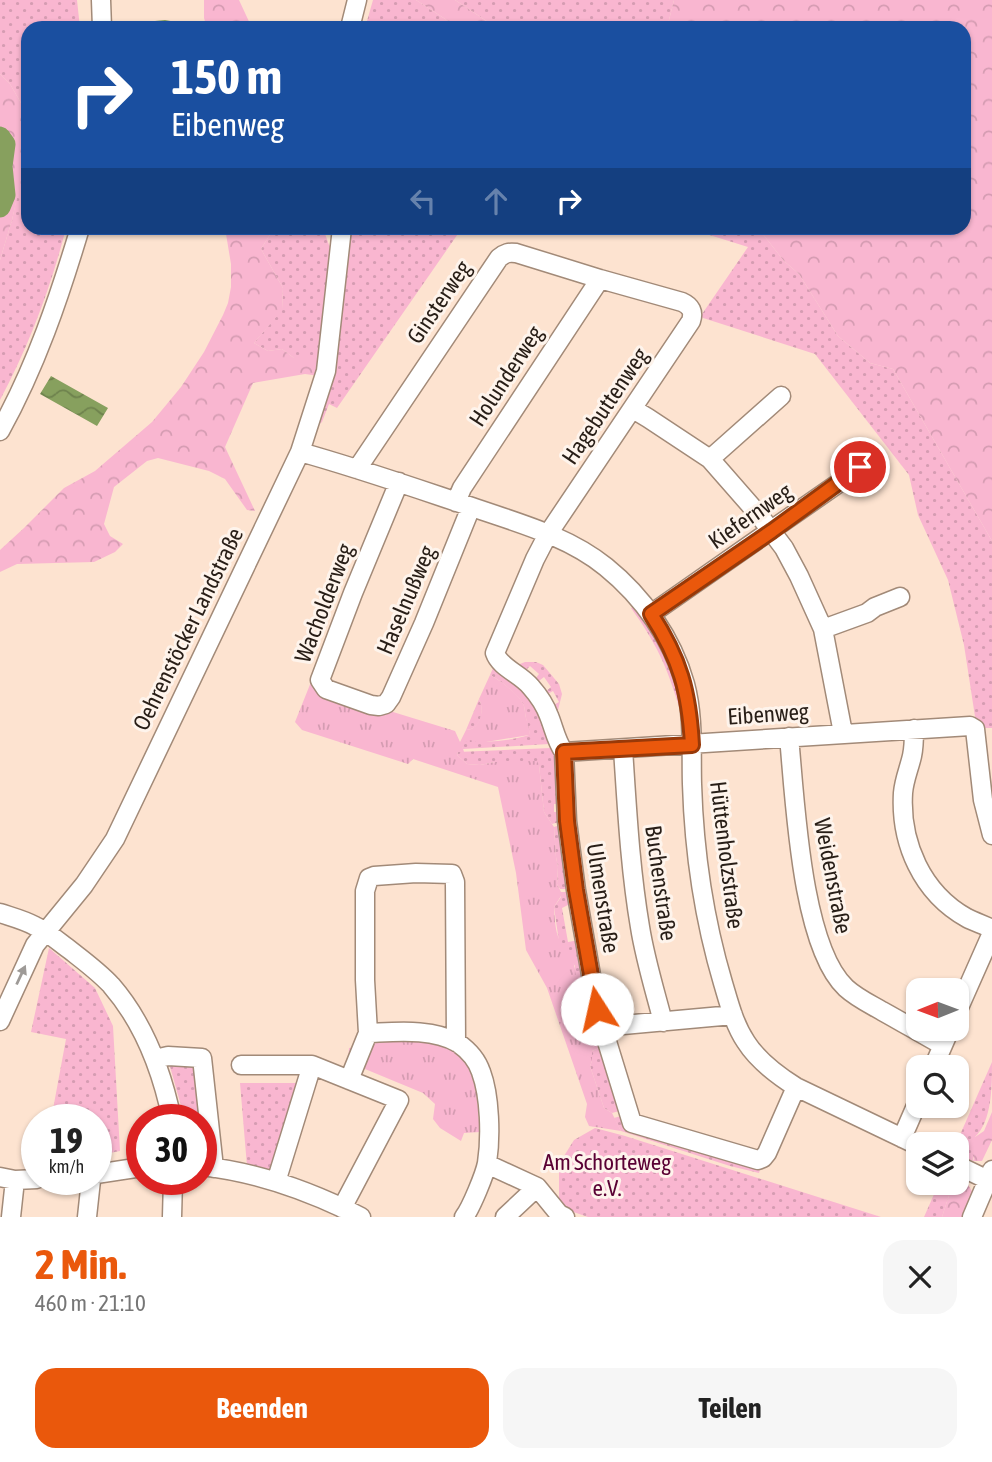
<!DOCTYPE html>
<html lang="de">
<head>
<meta charset="utf-8">
<style>
	:root { --surface:#fff; --page:#f6f6f6; --text:#222; --muted:#767676; --accent:#ea580c }
	body { margin:0; font-family:"Asap Condensed",sans-serif; background:var(--page); color:var(--text); height:100vh; display:flex; flex-direction:column; font-size:26px; white-space:nowrap }
	* { box-sizing:border-box; margin:0 }
	p { font-size:23px; color:var(--muted) }
	.icon { flex:none; width:38px; height:38px; fill:none; stroke:currentColor; stroke-width:2; stroke-linecap:round; stroke-linejoin:round }
	.map { position:relative; height:1217px; overflow:hidden }
	.details { display:flex; flex-direction:column; background:var(--surface); flex:1 }
	.details>* { flex:none }
	.banner { position:absolute; left:21px; top:21px; width:950px; height:214px; border-radius:21px; box-shadow:0 2px 5px #0004; background:#1a4fa0; color:#fff; overflow:hidden }
	.needle { width:46px; rotate:269deg }
	.fabs { position:absolute; left:906px; top:978px; display:grid; gap:14px }
	.fabs a { display:grid; place-items:center; width:63px; height:63px; border-radius:14px; background:var(--surface); box-shadow:0 2px 5px #0004; font-size:35px }
	.speed { position:absolute; left:21px; top:1104px; display:flex; gap:14px; font-size:35px; font-weight:700; text-align:center }
	.speed>* { display:grid; place-content:center; width:91px; height:91px; border-radius:50%; background:var(--surface); box-shadow:0 2px 5px #0004; line-height:1 }
	.speed small { font-size:18px; font-weight:400 }
	.speed .limit { border:10px solid #d22; background:#fff; color:#111 }
	.pin { position:absolute; display:grid; place-items:center; width:60px; height:60px; color:#fff; margin:-30px; border:4px solid #fff; border-radius:50%; box-shadow:0 2px 7px #0007 }
	.me { position:absolute; width:77px; margin:-38px; rotate:350deg; stroke-linejoin:round; filter:drop-shadow(0 0 5px #0008) }
	.turn { display:flex; align-items:center; gap:24px; height:147px; padding:0 35px; font-size:32px }
	.turn .icon { width:91px; height:91px; stroke-width:2.5 }
	.turn b { display:block; font-size:49px; line-height:60px }
	.lanes { display:flex; align-items:center; height:66px; padding:0 35px; background:#0003; justify-content:center; gap:35px; direction:ltr }
	.lanes .off { opacity:.35 }
	.round { display:grid; place-items:center; flex:none; width:74px; height:74px; border-radius:21px; background:var(--page) }
	.head { display:flex; align-items:center; justify-content:space-between; height:119px; padding:0 35px }
	h1 { font-size:42px; font-weight:700; line-height:52px; color:var(--accent) }
	.button { display:flex; gap:14px; margin-top:auto; padding:14px 35px }
	.button a { flex:1; height:80px; border-radius:21px; background:var(--accent); color:#fff; font-size:28px; font-weight:700; line-height:80px; text-align:center }
	.button a+a { background:var(--page); color:var(--text) }
	.map>svg:first-child { display:block }
	.grass { fill:url(#grass-dots) }
	.forest { fill:url(#forest-crowns) }
	.park { fill:url(#park-tufts) }
	.water { fill:url(#water-waves) }
	.lines { fill:none; stroke-linecap:round; stroke-linejoin:round }
	.river { stroke:#87a05e; stroke-width:21 }
	.minor-casing { stroke:#a28a78; stroke-width:21 }
	.minor { stroke:#fff; stroke-width:18 }
	.oneway { fill:#9e9a97 }
	.route-casing { stroke:#983908; stroke-width:18 }
	.route { stroke:#ea580c; stroke-width:12 }
	.labels { text-anchor:middle; dominant-baseline:central; stroke-width:6; stroke-linejoin:round; paint-order:stroke }
	.street-label { font-size:23px; fill:#281e17; stroke:#fef4ec }
	.park-label { font-size:23px; fill:#5a0134; stroke:#fef4ec }
</style>
</head>
<body>
<div class="map">
<svg width="992" height="1217" viewBox="0 0 992 1217">
	<defs>
		<pattern id="grass-dots" width="8" height="8" patternUnits="userSpaceOnUse" patternTransform="scale(1.75)"><rect width="8" height="8" fill="#f9b6d0"/><path d="M2 2h.1M6 6h.1" fill="none" stroke="#d59cb2" stroke-width="1.8" stroke-linecap="round"/></pattern>
		<pattern id="forest-crowns" width="20" height="18" patternUnits="userSpaceOnUse" patternTransform="scale(1.75)"><rect width="20" height="18" fill="#f9b6d0"/><path d="M2 6a3 3 0 1 1 6 0M12 15a3 3 0 1 1 6 0" fill="none" stroke="#d59cb2"/></pattern>
		<pattern id="park-tufts" width="24" height="20" patternUnits="userSpaceOnUse" patternTransform="scale(1.75)"><rect width="24" height="20" fill="#f9b6d0"/><path d="M3 7l-1-3M5 7V3M7 7l1-3M15 17l-1-3M17 17v-4M19 17l1-3" fill="none" stroke="#d59cb2"/></pattern>
		<pattern id="water-waves" width="16" height="10" patternUnits="userSpaceOnUse" patternTransform="scale(1.75)"><rect width="16" height="10" fill="#87a05e"/><path d="M0 5q4-4 8 0t8 0" fill="none" stroke="#6e824d"/></pattern>
	</defs>
	<rect width="100%" height="100%" fill="#fde3d0"/>
	<!-- grass -->
	<path class="grass" d="M0,0h77l3,28h-52v87l-18,-31 -10,-10z
		M373,0h43l43,28h-94z
		M455,0h219l-7,28h-170z
		M28,145v83h38c-15,59 -37,118 -66,172v-140l12,-40z
		M274,228h49l6,17 5,6 -14,107h-26l-12,-9 -14,2 -14,-8 28,-34 1,-21 -22,-39z
		M347,228h115l-125,180 -8,-4 -7,18 -5,4z
		M687,228h71l26,33 15,13 39,62 32,27 23,6 99,172v187h-6l-10,-5 -12,-78 -16,-65 -30,-65 -9,-40 -94,-121 -115,-37 48,-70z
		M634,606c24,31 38,65 48,103l-3,-2c-12,-41 -23,-64 -48,-99z
		M525,662h11l7,3 16,19 3,10 -4,16 -4,2 -4,-5 9,-5 -6,-11 -9,5 -1,-2 8,-7 -7,-10 -9,7 -2,-2 6,-8 -9,-8 -7,7 -5,-6 2,-3z
		M494,666l41,33 16,38 -2,7 -86,5 -3,-7c23,0 47,0 69,-7 1,-8 -2,-10 -3,-17 -1,-4 -1,-8 -2,-12 -3,-9 -25,-27 -34,-31z
		M479,699c6,11 2,31 -13,31z
		M551,748l4,3 2,6 5,47h-8v8h9v9l-11,3 -8,-12 -5,-47 -44,-3 -15,3 -13,-1 -10,-9 1,-3z
		M563,824l8,65h-11l-3,-5 1,-17 -2,-10 -2,-30z
		M561,892h10l1,11 -10,5 6,34 11,-2 12,58 -6,1 -5,-3 -6,-23 1,-7 -16,-24 -5,-35 7,-10z
		M49,948l46,40 18,38 7,125 -15,3 -2,6 -7,1v-41h-45l15,-81 -35,-7z
		M604,1046l19,64 -11,3 -8,-5 -14,-42 2,-5v-10z
		M194,1061l15,95 -8,-1v-35h-16l-16,-57z
		M992,1062c0,25 0,59 -17,75l-2,24 -16,-7 -1,-10z
		M240,1083h66l-30,90 -29,-7z
		M624,1115l138,47 -3,11 -29,-7 -109,-35 -7,-13z
		M595,1128l30,8 256,81h-293l-29,-10v-43l15,-24z
		M939,1183h14l-11,34h-18z"/>
	<!-- forest -->
	<path class="forest" d="M204,0h35l13,28h-45l-3,-10z
		M416,0h39l42,28h-38z
		M674,0h318v541l-99,-172 -23,-6 -32,-27 -39,-62 -15,-13 -26,-33h206v-200h-297z
		M0,74l10,10 18,31v35l-16,70 -12,40z
		M225,228h49l-13,21 22,39 -1,22 -28,33 14,8 14,-2 12,9h26v18l-15,-2 -52,9 -28,64 30,64 -8,-1 -22,-31 -16,-8 -51,-13 -11,3 -33,26 -10,37 6,12 13,8 -8,8 -21,10 -77,2 -17,8v-22l24,-22 40,-40 31,-17 57,-49 29,-35 23,-35 19,-37 5,-12 3,-16v-23z
		M992,1112v28l-10,21h-9l1,-2 -4,-13 5,-9 9,-6z
		M957,1177l10,6 6,10 -11,24h-20l11,-34h4z"/>
	<!-- park -->
	<path class="park" d="M490,675c9,4 32,22 34,31 1,4 1,8 2,12 2,7 4,10 3,17l-43,7h-25l3,10h-6l-1,3 10,9 13,1 15,-3 42,-1 2,4 5,47 10,15 2,30 2,10 -1,17 4,8v4l-7,11c1,15 1,38 17,44 4,15 5,30 9,45l5,3 6,-1 13,48 -12,5v10l-2,5 14,42 8,5 9,18 -32,-5 -4,-9 2,-13 -40,-116 -21,-38 -10,-77 -18,-86 -85,-28 -5,5 -106,-34 -7,-8 18,-45 15,16 1,8 30,10v-7l21,4 75,23 5,11 6,-12c14,0 19,-20 13,-31z
		M400,1039c16,2 35,3 49,10 30,13 28,56 31,83l-16,1 -3,8 -21,-13 -7,-9 2,-15 -12,-11 -75,-31 1,-14z"/>
	<!-- water -->
	<path class="water" d="M165,20l11,2 11,6h-49l17,-7z
		M51,376l57,32 -11,18 -57,-32z"/>
	<g class="lines">
		<!-- river -->
		<path class="river" d="M0,137l5,7 -3,22 3,29 -5,12"/>
		<defs>
			<path id="minor" d="M101,0l1,28
				M350,28l7,-28
				M633,409l15,9 62,41 49,56 25,33 15,28 24,53 20,104
				M0,431c36,-65 59,-133 80,-203
				M300,452c58,16 115,36 172,55 46,16 96,29 134,60 37,30 66,71 79,117 9,33 6,67 7,100 2,67 12,135 31,199 6,20 11,41 23,59 12,19 31,33 50,45l123,59
				M710,459l71,-63
				M357,469l142,-211c6,-5 10,-6 17,-5l84,26 82,23c9,4 12,10 9,19l-143,213 -13,25 -40,94c5,15 26,21 36,34 8,9 14,18 18,29 5,12 7,25 15,36l3,69 9,69 21,119 35,114 126,37 5,-2 4,-5 29,-66
				M399,482l-46,111 -33,87 6,9 45,16 8,1 7,-2 5,-7 33,-74 47,-116
				M456,502l6,-14 138,-209
				M651,614l225,-157
				M823,629l44,-16 8,-6 25,-10
				M914,729c0,9 0,18 -2,27 -3,13 -8,24 -9,37 -3,50 19,100 64,125 8,4 17,7 25,11
				M789,737c6,62 12,209 57,251 11,10 24,16 36,23 20,11 40,23 60,34
				M623,749c4,59 7,119 17,178 5,32 15,64 23,95
				M564,752l406,-26 5,3 8,71 9,35
				M0,913c12,4 24,7 35,13 13,6 24,16 35,24 14,11 29,22 41,35 33,38 51,86 61,135
				M957,1012l35,-79
				M0,1021l35,-76 49,-60 31,-46 185,-387 26,-81 16,-143
				M601,1027l132,-12
				M368,1033c28,-1 64,-5 90,10 10,7 19,17 23,29 9,24 10,65 6,91 -2,11 -16,45 -23,54
				M155,1059l13,-3 34,2 12,110
				M241,1065h71l87,35 -57,108
				M933,1068l17,-39
				M349,1080l19,-47 -3,-53v-89l4,-13 5,-2 42,-3 36,1 3,8 1,160
				M902,1138l17,-39
				M487,1164l50,23 22,27 6,3
				M957,1165l31,15
				M201,1166c56,6 111,26 160,51
				M96,1174l46,-7
				M0,1177l15,3 22,-1
				M276,1182l36,-117
				M11,1217l4,-37
				M87,1217l4,-37
				M172,1217l1,-37
				M505,1217l32,-30
				M972,1217l20,-47"/>
		</defs>
		<!-- minor casing -->
		<use href="#minor" class="minor-casing"/>
		<!-- minor -->
		<use href="#minor" class="minor"/>
	</g>
	<!-- one-way arrows -->
	<defs><path id="oneway-solid" d="M-6-.8H1V-3.2L6.5 0L1 3.2V.8H-6Z" transform="scale(1.75)"/></defs>
	<use class="oneway" href="#oneway-solid" transform="translate(21 975) rotate(-65)"/>
	<g class="lines">
		<defs>
			<path id="route" d="M597,1009l-21,-119 -9,-69 -3,-69 128,-7c-3,-54 -12,-86 -41,-131l121,-83 88,-64"/>
		</defs>
		<!-- route casing -->
		<use href="#route" class="route-casing"/>
		<!-- route -->
		<use href="#route" class="route"/>
	</g>
	<g class="labels">
		<!-- street labels -->
		<g class="street-label">
			<text transform="translate(439 302) rotate(-56)">Ginsterweg</text>
			<text transform="translate(506 376) rotate(-57)">Holunderweg</text>
			<text transform="translate(605 406) rotate(-56)">Hagebuttenweg</text>
			<text transform="translate(750 516) rotate(-35)">Kiefernweg</text>
			<text transform="translate(406 600) rotate(-67)">Haselnußweg</text>
			<text transform="translate(324 603) rotate(-69)">Wacholderweg</text>
			<text transform="translate(188 629) rotate(-64)">Oehrenstöcker Landstraße</text>
			<text transform="translate(768 714) rotate(-4)">Eibenweg</text>
			<text transform="translate(727 855) rotate(83)">Hüttenholzstraße</text>
			<text transform="translate(833 876) rotate(79)">Weidenstraße</text>
			<text transform="translate(661 883) rotate(82)">Buchenstraße</text>
			<text transform="translate(603 898) rotate(81)">Ulmenstraße</text>
		</g>
		<!-- park labels -->
		<g class="park-label">
			<text x="607" y="1162">Am Schorteweg<tspan x="607" dy="26">e.V.</tspan></text>
		</g>
	</g>
</svg>
<div class="fabs">
<a><svg class="needle" viewBox="-14 -14 28 28"><path d="M0-13l5 13h-10z" fill="#e53935"/><path d="M0 13l5-13h-10z" fill="#767676"/></svg></a>
<a><svg class="icon" aria-label="search" viewBox="0 0 24 24"><circle cx="10" cy="10" r="6"/><path d="M15 15l6 6"/></svg></a>
<a><svg class="icon" aria-label="layers" viewBox="0 0 24 24"><path d="M12 4l9 5-9 5-9-5zM3 14l9 5 9-5"/></svg></a>
</div>
<div class="speed"><div>19<small>km/h</small></div><div class="limit">30</div></div>
<div class="pin" style="left:860px;top:467px;background:#d93025"><svg class="icon" aria-label="arrive" viewBox="0 0 24 24"><path d="M6 21V4h12l-3 4 3 4H6"/></svg></div>
<svg class="me" style="left:597px;top:1009px" viewBox="-20 -20 40 40"><circle r="19" fill="#fff"/><path d="M0-13L10 11 0 6-10 11z" fill="#ea580c"/></svg>
<div class="banner">
<div class="turn"><svg class="icon" aria-label="right" viewBox="0 0 24 24"><path d="M7 20v-9h11M14 6l5 5-5 5"/></svg><div><b>150 m</b>Eibenweg</div></div>
<div class="lanes"><svg class="icon off" aria-label="left" viewBox="0 0 24 24"><path d="M17 20v-9H6M10 6l-5 5 5 5"/></svg><svg class="icon off" aria-label="ahead" viewBox="0 0 24 24"><path d="M12 20V5M6 11l6-6 6 6"/></svg><svg class="icon" aria-label="right" viewBox="0 0 24 24"><path d="M7 20v-9h11M14 6l5 5-5 5"/></svg></div>
</div>
</div>
<section class="details">
<div class="head"><div><h1>2 Min.</h1><p>460 m · 21:10</p></div><a class="round"><svg class="icon" aria-label="close" viewBox="0 0 24 24"><path d="M6 6l12 12M18 6L6 18"/></svg></a></div>
<div class="button"><a>Beenden</a><a>Teilen</a></div>
</section>
</body>
</html>
